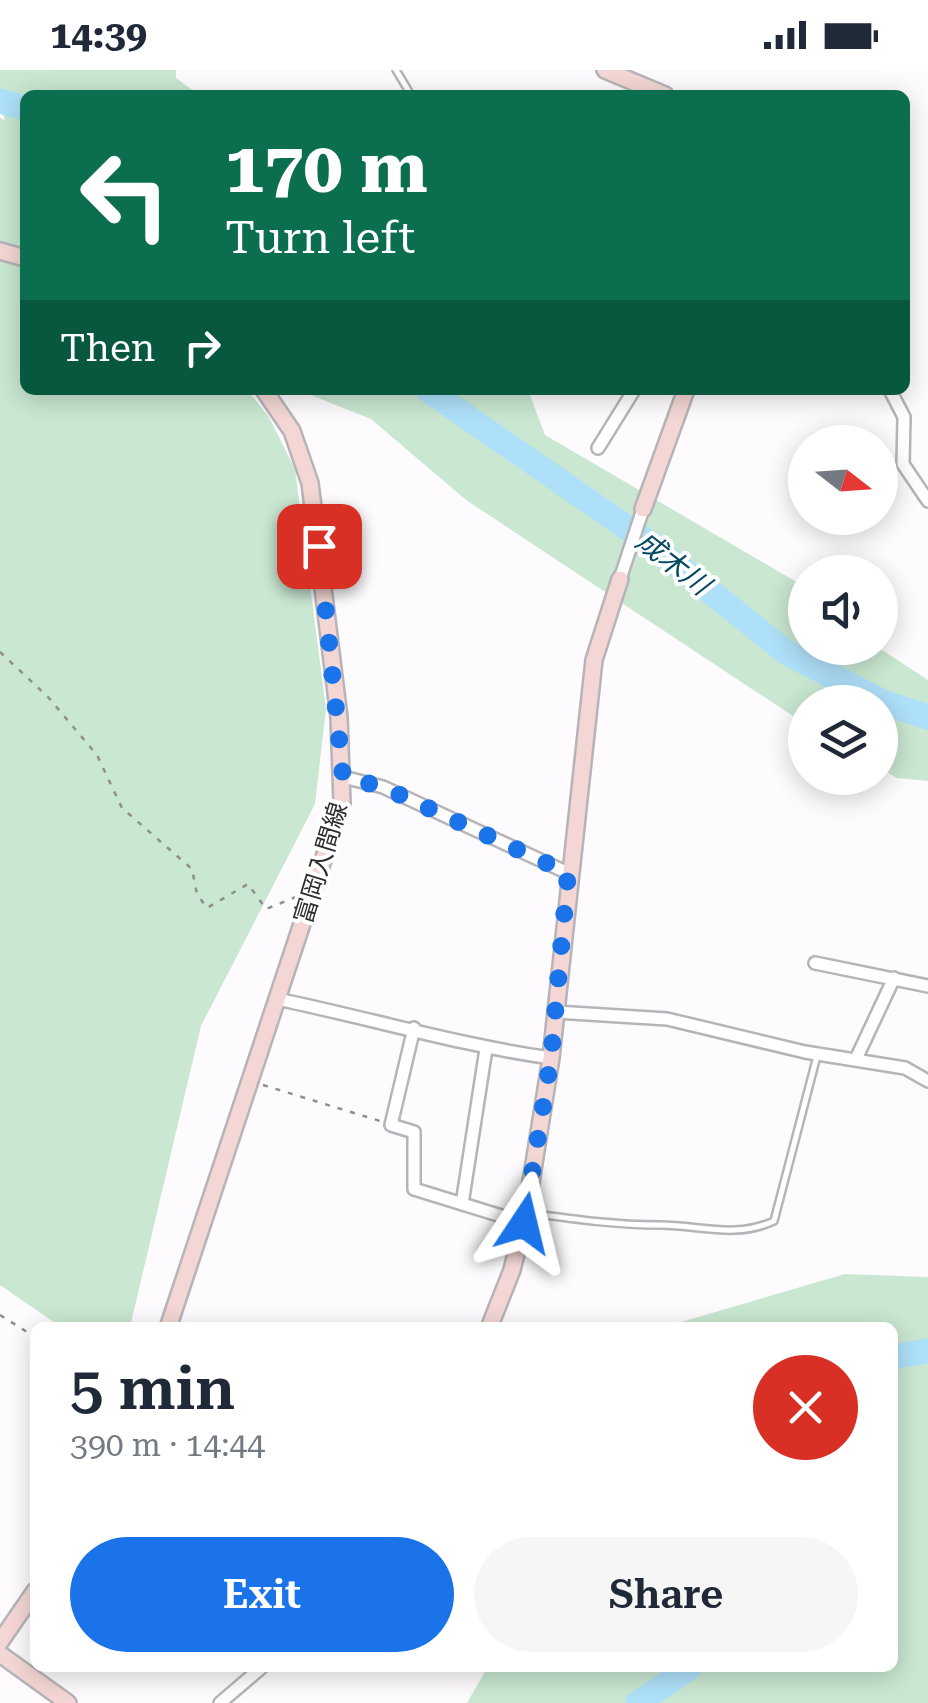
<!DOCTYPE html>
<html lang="en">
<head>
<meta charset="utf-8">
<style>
	:root { --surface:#fff; --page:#f6f6f7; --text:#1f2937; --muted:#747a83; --accent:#1a73e8 }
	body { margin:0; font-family:"Roboto Serif","Noto Sans JP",serif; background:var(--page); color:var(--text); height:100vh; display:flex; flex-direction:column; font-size:38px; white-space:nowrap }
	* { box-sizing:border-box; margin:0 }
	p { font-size:32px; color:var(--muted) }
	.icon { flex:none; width:55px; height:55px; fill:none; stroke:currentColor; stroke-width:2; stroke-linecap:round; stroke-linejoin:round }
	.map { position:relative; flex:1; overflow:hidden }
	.panel { position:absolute; left:30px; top:1252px; width:868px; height:350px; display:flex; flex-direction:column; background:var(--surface); border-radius:15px; box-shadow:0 5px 25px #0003 }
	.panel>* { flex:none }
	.hud { position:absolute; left:20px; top:20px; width:890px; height:305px; border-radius:15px; box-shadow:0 5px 25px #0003; background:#0b6e4f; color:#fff; overflow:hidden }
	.needle { width:65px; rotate:107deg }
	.tools { position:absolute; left:788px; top:355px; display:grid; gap:20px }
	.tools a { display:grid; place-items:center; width:110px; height:110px; border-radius:50%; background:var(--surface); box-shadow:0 5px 25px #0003; font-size:50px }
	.pin { position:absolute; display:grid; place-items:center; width:85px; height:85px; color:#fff; margin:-42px; border-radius:20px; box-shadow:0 5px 15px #0006 }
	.me { position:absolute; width:110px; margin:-55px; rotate:10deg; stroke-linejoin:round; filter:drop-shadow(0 0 8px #0008) }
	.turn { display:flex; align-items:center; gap:35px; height:210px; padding:0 40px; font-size:45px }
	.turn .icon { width:130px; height:130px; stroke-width:2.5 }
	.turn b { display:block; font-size:70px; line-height:85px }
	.then { display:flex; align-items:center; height:95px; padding:0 40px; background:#0003; gap:20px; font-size:38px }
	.round { display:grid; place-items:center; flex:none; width:105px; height:105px; border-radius:52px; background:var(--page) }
	.summary { display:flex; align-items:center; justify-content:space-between; height:170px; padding:0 40px }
	h1 { font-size:60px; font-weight:600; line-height:75px }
	.cta { display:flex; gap:20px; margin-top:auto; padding:20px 40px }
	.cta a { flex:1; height:115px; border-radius:60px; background:var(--accent); color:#fff; font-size:40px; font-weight:600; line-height:115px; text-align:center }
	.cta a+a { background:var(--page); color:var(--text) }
	.status { display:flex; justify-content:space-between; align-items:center; height:70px; padding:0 50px; background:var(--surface); direction:ltr }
	.status svg { height:28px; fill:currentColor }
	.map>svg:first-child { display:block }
	.green { fill:#c9e7d1 }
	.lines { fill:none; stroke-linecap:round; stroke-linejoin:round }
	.river { stroke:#aee0f9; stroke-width:25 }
	.lane-casing { stroke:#b6b4b8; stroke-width:10 }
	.street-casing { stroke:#b6b4b8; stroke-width:16 }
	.secondary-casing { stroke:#b6b4b8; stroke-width:20 }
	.path { stroke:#8f8e90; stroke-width:2.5; stroke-dasharray:5 8; stroke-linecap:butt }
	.lane { stroke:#fff; stroke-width:5 }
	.street { stroke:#fff; stroke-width:11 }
	.secondary { stroke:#f4d7d4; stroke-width:15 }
	.route { stroke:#1a73e8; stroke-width:18; stroke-dasharray:0 32.4 }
	.labels { text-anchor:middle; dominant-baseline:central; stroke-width:8; stroke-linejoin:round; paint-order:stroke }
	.street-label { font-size:25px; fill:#2f2e2f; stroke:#fff }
	.water-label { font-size:28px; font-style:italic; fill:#034962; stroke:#fff }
</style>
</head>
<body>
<div class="status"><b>14:39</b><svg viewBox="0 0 49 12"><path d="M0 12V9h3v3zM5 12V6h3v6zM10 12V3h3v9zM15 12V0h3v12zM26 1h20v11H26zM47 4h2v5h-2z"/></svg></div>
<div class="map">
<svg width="928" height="1633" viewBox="0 0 928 1633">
	<rect width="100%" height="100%" fill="#fdfbfe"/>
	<!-- green -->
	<path class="green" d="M0,0h176v8l23,17h-174v295h222l22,27 26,52 31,240 -11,95 -114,222 -71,301h-69l-61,-42v-1167l5,2 -5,-14z
		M298,320h223l9,5 15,40 260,152v61h74l49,32v101l-31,-3 -17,-10v-66h-75v22l-339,-224 -95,-81z
		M845,1204l83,3v426h-461l20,-35h405v-340l-228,-1z"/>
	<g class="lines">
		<!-- river -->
		<path class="river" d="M0,31l25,7
			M428,320l224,155 135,108 98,50 43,14
			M892,1287l36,-6
			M638,1633l51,-35"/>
		<defs>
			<path id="lane" d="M396,0l15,25
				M529,1143c44,6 87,12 131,12 41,0 74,14 114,-4l43,-165"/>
			<path id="street" d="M890,320l14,27 -1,47 25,37
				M598,378l36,-58
				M620,509l23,-70
				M343,707l40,10 185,86
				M815,893l113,23
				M277,929c92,19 181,46 274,59
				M556,942l111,7 138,33 100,16 23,13
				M414,958l-23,97 23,7v57l110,34
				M856,989l38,-81
				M462,1134l24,-155
				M220,1633l41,-35"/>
			<path id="secondary" d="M605,0l60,25
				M0,181l25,7
				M643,439l43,-119
				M168,1258l174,-525 -3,-86 -29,-234 -18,-52 -28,-41
				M489,1258l23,-58 14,-57 25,-155 43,-398 26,-81
				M0,1572l35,-51
				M0,1584l68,49"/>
		</defs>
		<!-- lane casing -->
		<use href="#lane" class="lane-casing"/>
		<!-- street casing -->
		<use href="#street" class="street-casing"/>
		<!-- secondary casing -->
		<use href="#secondary" class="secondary-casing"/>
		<!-- path -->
		<path class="path" d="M0,582l48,45 49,58 25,53 70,61 5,25 10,14 41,-24 18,25 30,-12
			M263,1015l117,36
			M0,1245l35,22"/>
		<!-- lane -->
		<use href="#lane" class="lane"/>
		<!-- street -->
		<use href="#street" class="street"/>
		<!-- secondary -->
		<use href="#secondary" class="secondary"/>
	</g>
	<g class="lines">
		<!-- route -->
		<path class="route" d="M319,476l24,231 40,10 185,86 -17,185 -27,165"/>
	</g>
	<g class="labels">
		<!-- street labels -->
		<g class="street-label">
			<text transform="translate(321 793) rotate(-73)">富岡入間線</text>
		</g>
		<!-- water labels -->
		<g class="water-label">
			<text transform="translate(673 493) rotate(38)">成木川</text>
		</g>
	</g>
</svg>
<div class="tools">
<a><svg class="needle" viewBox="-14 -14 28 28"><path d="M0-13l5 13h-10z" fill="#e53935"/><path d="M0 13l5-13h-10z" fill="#747a83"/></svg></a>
<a><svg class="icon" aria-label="sound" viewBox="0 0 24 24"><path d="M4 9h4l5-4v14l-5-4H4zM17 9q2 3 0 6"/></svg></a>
<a><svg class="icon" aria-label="layers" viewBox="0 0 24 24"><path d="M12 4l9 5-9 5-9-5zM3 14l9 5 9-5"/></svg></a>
</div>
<div class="pin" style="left:319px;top:476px;background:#d93025"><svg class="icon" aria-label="arrive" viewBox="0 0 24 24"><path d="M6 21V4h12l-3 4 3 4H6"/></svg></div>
<svg class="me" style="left:524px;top:1153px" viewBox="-20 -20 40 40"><path d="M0-17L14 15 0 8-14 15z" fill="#1a73e8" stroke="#fff" stroke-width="4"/></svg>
<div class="hud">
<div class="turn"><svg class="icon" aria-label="left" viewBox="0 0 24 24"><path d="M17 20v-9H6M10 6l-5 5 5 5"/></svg><div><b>170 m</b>Turn left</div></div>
<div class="then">Then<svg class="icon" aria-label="right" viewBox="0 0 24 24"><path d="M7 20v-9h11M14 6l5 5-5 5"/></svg></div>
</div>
<section class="panel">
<div class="summary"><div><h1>5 min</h1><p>390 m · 14:44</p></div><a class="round" style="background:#d93025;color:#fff"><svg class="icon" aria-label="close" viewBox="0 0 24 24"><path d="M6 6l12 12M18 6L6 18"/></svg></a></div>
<div class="cta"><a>Exit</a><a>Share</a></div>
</section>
</div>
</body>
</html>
